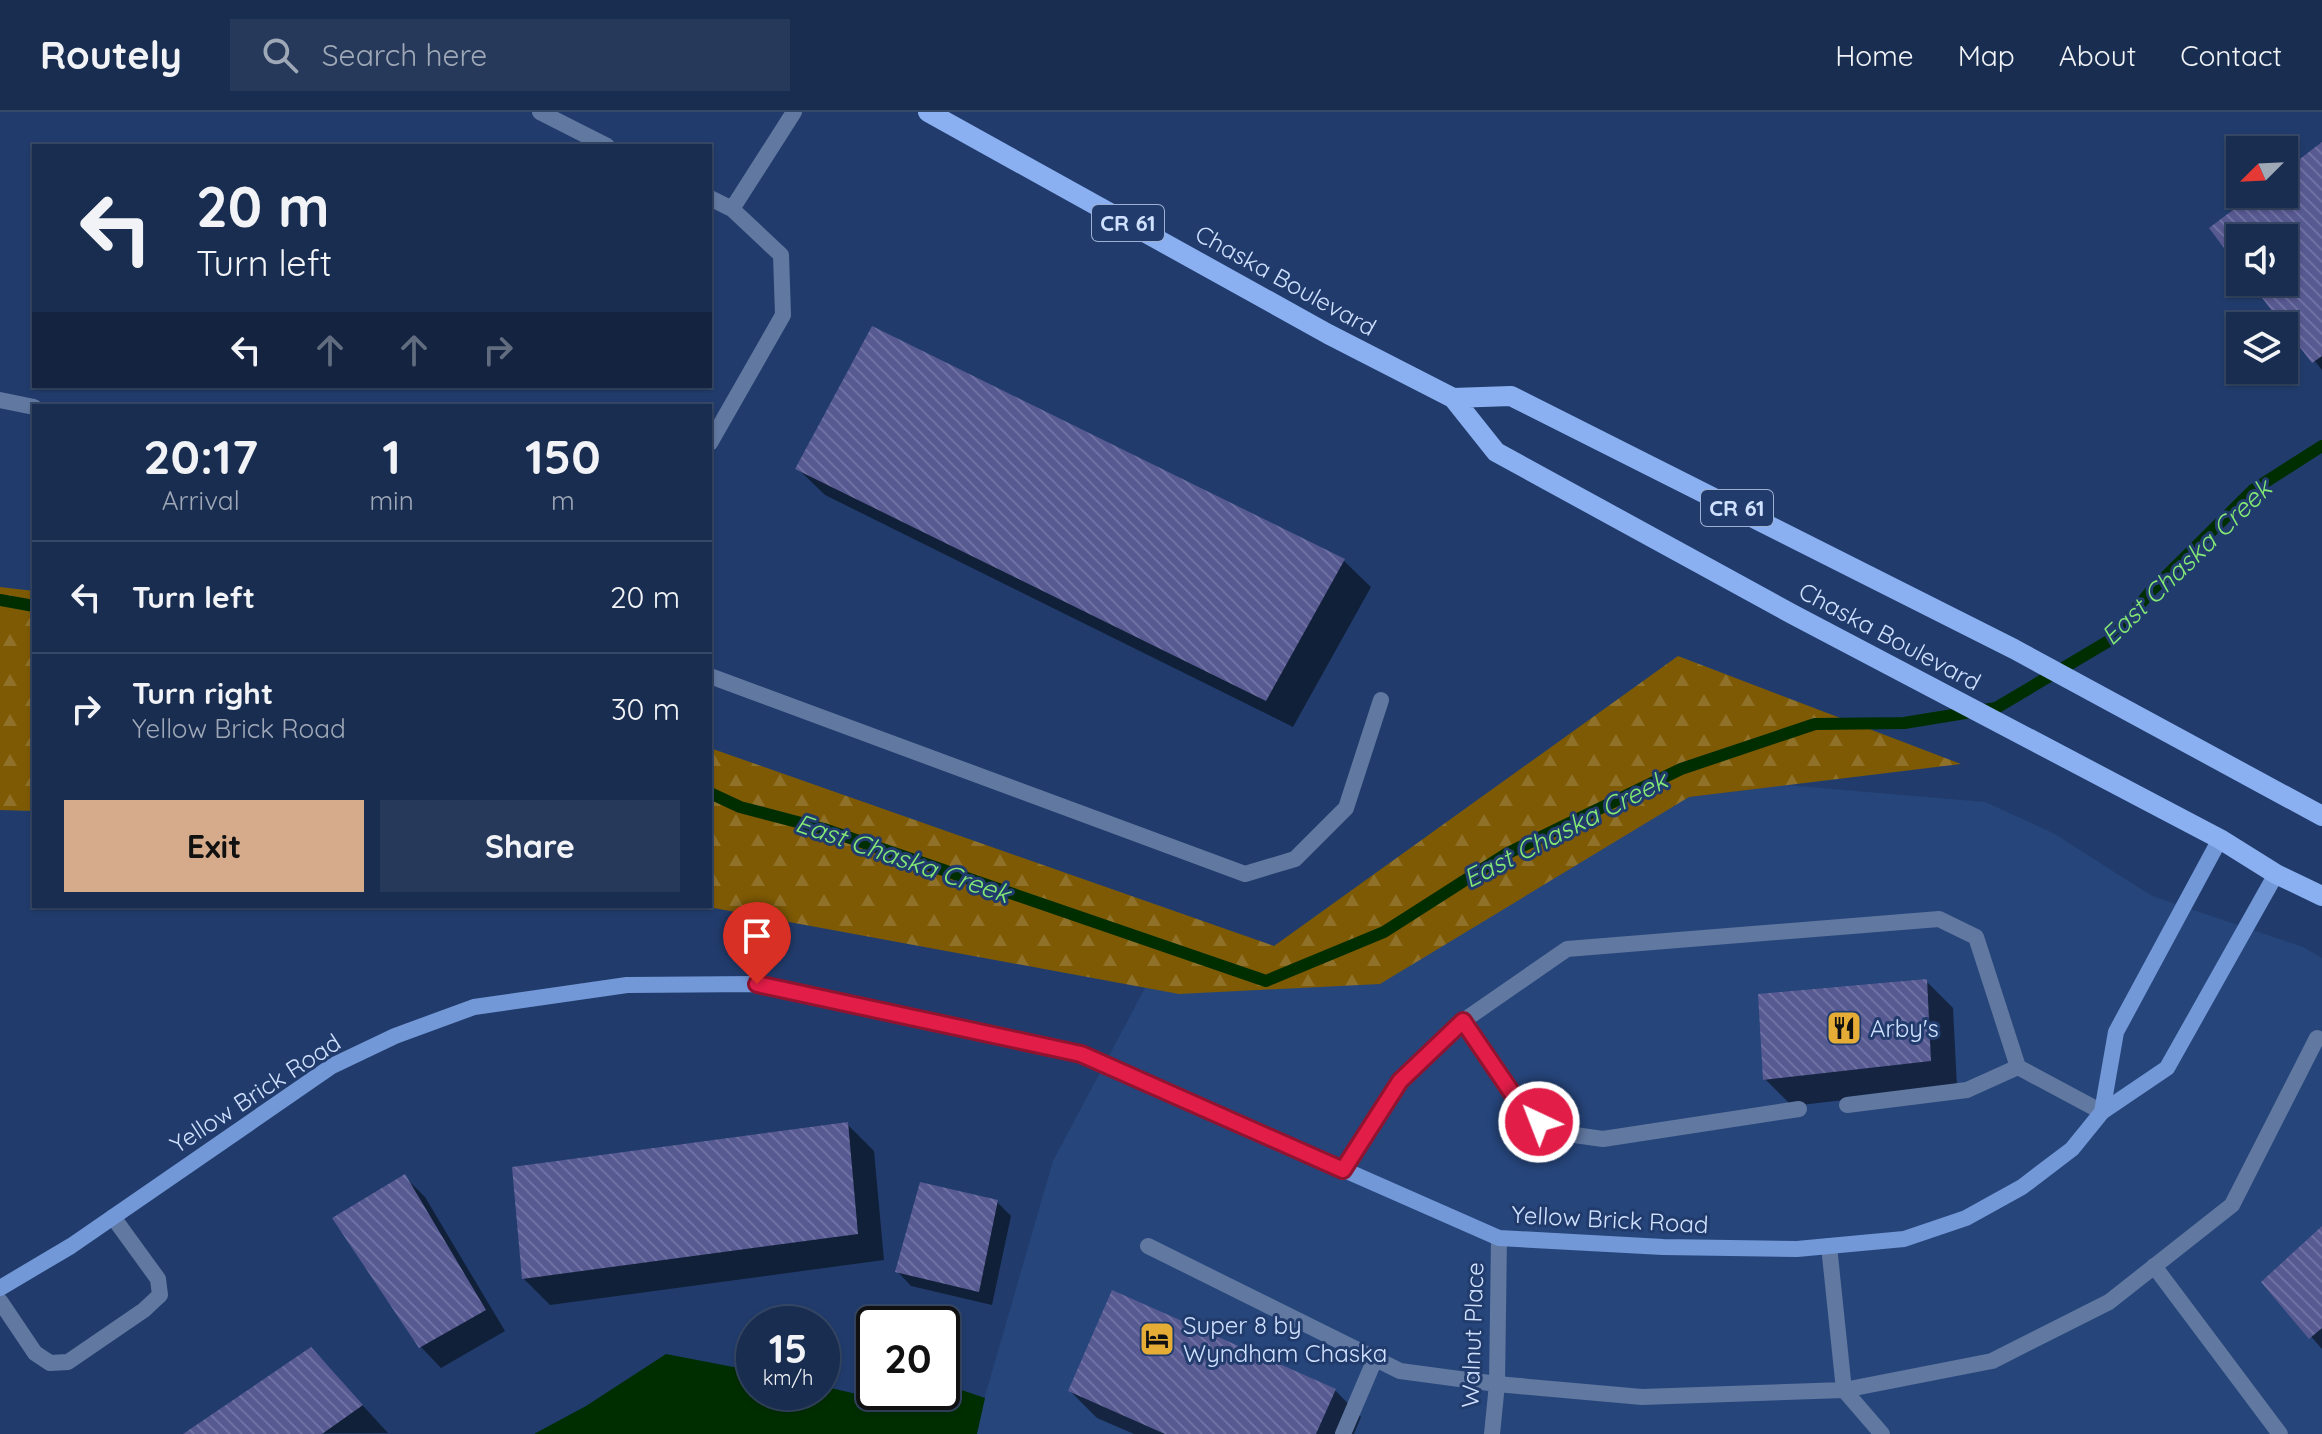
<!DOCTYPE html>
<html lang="en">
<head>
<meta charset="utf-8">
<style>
	:root { --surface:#192d51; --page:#26395b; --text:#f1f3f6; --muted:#9fa8b7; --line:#374968; --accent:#d6ab8b }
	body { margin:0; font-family:Quicksand,sans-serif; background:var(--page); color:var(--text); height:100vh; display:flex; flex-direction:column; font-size:30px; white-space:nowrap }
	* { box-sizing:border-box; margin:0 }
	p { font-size:26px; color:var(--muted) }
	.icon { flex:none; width:44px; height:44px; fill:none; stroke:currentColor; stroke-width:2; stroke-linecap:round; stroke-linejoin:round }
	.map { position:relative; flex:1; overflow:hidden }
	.details { position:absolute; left:32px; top:292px; width:680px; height:504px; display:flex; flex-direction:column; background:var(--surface); border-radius:0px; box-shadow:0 2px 6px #0004,0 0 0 2px var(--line) }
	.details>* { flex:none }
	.hud { position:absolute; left:32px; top:32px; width:680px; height:244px; border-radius:0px; box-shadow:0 2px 6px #0004,0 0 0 2px var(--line); background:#192d51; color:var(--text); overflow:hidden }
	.needle { width:52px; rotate:246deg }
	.buttons { position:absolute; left:2226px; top:24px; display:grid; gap:16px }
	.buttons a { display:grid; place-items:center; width:72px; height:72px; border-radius:0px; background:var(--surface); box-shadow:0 2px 6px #0004,0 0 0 2px var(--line); font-size:40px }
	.speed { position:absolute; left:736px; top:1194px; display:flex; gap:16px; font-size:40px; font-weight:700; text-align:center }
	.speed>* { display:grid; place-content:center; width:104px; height:104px; border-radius:50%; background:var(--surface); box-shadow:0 2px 6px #0004,0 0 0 2px var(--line); line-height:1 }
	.speed small { font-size:20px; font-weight:400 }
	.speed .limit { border:4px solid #111; border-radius:12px; background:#fff; color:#111 }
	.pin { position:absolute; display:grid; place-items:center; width:68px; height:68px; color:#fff; margin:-82px -34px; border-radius:50% 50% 50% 0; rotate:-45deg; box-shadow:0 0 8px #0007 }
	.pin .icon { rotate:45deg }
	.me { position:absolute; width:88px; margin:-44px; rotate:317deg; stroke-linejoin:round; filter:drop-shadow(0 0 6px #0008) }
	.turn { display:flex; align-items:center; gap:28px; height:168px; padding:0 32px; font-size:36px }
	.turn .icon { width:104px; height:104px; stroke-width:2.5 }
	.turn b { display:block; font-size:56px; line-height:68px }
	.lanes { display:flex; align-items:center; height:76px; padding:0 32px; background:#0003; justify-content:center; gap:40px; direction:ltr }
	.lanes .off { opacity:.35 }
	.eta { display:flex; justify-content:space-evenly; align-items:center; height:136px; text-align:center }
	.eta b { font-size:48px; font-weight:700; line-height:56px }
	.button { display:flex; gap:16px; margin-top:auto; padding:16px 32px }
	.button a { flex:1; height:92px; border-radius:0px; background:var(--accent); color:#111; font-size:32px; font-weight:700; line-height:92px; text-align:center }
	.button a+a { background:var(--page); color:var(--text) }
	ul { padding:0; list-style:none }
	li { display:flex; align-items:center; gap:24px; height:112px; padding:0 32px; border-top:2px solid var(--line) }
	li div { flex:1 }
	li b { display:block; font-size:30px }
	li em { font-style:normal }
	header { display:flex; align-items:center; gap:48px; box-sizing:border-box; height:112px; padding:0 40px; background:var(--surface); border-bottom:2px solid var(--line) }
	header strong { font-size:38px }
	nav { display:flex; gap:44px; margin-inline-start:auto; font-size:28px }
	.search { width:560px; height:72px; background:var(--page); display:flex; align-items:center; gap:20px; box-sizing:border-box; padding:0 28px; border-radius:0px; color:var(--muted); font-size:30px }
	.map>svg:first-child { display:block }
	.built { fill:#26457b }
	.forest { fill:url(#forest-firs) }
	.water { fill:#012e00 }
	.shadow { fill:#0007 }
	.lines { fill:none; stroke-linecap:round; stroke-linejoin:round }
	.stream { stroke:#012e00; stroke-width:12 }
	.building { fill:url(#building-back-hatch) }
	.lane { stroke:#6178a0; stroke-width:16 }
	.street { stroke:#6178a0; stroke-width:16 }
	.secondary { stroke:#7398d7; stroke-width:16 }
	.primary { stroke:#8bb0f1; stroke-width:20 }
	.route-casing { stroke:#92132f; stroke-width:20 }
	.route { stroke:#e11d48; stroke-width:14 }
	.labels { text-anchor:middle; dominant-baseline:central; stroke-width:6; stroke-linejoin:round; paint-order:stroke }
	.shield { fill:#213c6c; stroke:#9cb0d3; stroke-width:2 }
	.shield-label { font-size:22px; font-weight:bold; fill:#d0e1ff }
	.street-label { font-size:24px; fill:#d0e1ff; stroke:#213c6c }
	.poi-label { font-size:24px; fill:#d0e1ff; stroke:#213c6c; text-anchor:start }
	.water-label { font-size:26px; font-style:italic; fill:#84ea75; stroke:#213c6c }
</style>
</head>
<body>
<header>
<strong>Routely</strong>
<div class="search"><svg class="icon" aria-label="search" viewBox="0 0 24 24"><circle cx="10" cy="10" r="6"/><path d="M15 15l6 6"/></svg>Search here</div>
<nav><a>Home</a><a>Map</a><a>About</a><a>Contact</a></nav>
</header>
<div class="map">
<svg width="2322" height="1322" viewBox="0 0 2322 1322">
	<defs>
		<pattern id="forest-firs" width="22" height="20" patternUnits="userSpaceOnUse" patternTransform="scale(2)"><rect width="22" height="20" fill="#7e5a05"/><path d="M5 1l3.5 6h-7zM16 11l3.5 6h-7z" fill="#8f712a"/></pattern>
		<pattern id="building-back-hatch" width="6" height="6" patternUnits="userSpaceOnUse" patternTransform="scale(2)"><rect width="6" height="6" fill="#575991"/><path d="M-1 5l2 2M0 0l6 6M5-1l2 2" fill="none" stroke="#6e71a2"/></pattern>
	</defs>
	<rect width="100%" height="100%" fill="#213c6c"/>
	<!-- built -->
	<path class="built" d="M1785,673l200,17 68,31 99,63 151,51 19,11v476h-1348l79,-273 92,-173 221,-4 323,-187z"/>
	<!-- forest -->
	<path class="forest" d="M0,475l34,4v220l-34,-1z
		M1678,544l283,108 -272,33 -309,187 -201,10 -476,-88h7v-158l564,198z"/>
	<!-- water -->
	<path class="water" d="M666,1242l88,17v21h68v-6l91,21 24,-15h5v-3l5,-4 38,13 -8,36h-443l52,-28z"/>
	<!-- shadow -->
	<path class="shadow" d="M2322,33v225l-70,-88h32v-44h-44v28l-29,-37 46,-35h27v-20z
		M872,216l472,233 27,26 -78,140 -468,-232 -27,-26z
		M1926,869l27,27 4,79 -165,19 -27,-27z
		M847,1012l27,27 10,109 -334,45 -27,-27z
		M404,1064l21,21 80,134 -64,37 -20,-21z
		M997,1090l14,14 -19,89 -81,-19 -14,-15z
		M2322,1116v121l-59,-67z
		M311,1237l77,84 -202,1z
		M1335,1278l26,27 -7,17h-220l-37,-16 -27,-27z"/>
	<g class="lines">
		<!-- stream -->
		<path class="stream" d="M0,488l34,6
			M710,681l30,14 84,22 442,152 118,-49 122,-78 175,-85 134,-45 89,-1 92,-15 116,-69 38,-47 103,-102 69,-44"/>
	</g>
	<!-- building -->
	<path class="building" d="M2322,30v214l-10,7 -62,-81h34v-44h-44v31l-31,-41 45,-34h30v-23z
		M872,214l473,233 -79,142 -471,-232z
		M1927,867l4,82 -168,19 -5,-86z
		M848,1010l10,112 -336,45 -10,-112z
		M405,1062l81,136 -67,38 -87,-130z
		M920,1070l78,18 -19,92 -84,-20z
		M2322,1114v102l-13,11 -48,-57z
		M1112,1178l224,99 -20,45h-151l-97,-43z
		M311,1235l52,58 -41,29h-139z"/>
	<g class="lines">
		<!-- lane -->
		<path class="lane" d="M540,0l67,34
			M710,86l22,11 62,-97
			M0,288l34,7
			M710,331l73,-128 -2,-60 -49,-46
			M710,564l535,198 50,-15 51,-51 35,-108
			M1463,909l62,91 28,20 50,7 196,-30
			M1847,993l120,-15 51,-23
			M1343,1058l57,-89 63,-60 104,-72 372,-30 37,18 42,130 84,45
			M1148,1134l252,125 97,13 145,13 202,-7 148,-29 117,-59 123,-97 85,-167
			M1829,1134l15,144 38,44
			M2154,1154l126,168
			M0,1189l35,52 15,10 18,-1 76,-52 16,-15 -2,-16 -45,-62
			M1343,1322l32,-75"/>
		<!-- street -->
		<path class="street" d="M1492,1322l5,-50 2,-146"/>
		<!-- secondary -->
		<path class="secondary" d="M2102,1000l14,-80 104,-193
			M0,1176l71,-42 261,-180 63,-30 79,-29 153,-22 130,-1 324,70 418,184 164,9 134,2 107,-10 62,-21 56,-31 50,-38 30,-37 65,-44 109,-194"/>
		<!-- primary -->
		<path class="primary" d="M928,0l400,222 125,64 43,54 296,162 428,225 56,35 46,22
			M1453,286l58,-2 503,253 308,167"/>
	</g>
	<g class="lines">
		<defs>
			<path id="route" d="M757,872l324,70 262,116 57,-89 63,-60 62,91 14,10"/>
		</defs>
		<!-- route casing -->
		<use href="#route" class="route-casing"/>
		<!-- route -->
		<use href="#route" class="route"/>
	</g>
	<!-- icons -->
	<defs>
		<symbol id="restaurant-square" viewBox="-11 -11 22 22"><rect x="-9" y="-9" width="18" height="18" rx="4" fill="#e6ad36" stroke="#213c6c"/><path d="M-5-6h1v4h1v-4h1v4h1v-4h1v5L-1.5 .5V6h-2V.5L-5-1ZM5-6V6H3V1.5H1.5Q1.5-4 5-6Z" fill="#111"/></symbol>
		<symbol id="hotel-square" viewBox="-11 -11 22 22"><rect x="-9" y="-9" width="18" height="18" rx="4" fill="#e6ad36" stroke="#213c6c"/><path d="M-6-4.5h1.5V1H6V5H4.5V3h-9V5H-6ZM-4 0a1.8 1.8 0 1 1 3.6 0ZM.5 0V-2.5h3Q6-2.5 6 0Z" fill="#111"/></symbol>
	</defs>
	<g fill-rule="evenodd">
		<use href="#restaurant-square" x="1824" y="896" width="40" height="40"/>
		<use href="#hotel-square" x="1137" y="1207" width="40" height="40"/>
	</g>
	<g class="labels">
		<!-- shield labels -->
		<g class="shield">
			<rect x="1092" y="93" width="72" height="36" rx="6"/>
			<rect x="1701" y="378" width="72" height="36" rx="6"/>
		</g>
		<g class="shield-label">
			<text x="1128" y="111">CR 61</text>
			<text x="1737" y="396">CR 61</text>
		</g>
		<!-- street labels -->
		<g class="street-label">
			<text transform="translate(1286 168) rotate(29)">Chaska Boulevard</text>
			<text transform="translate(1890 524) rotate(28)">Chaska Boulevard</text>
			<text transform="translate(255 981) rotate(-33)">Yellow Brick Road</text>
			<text transform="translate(1610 1107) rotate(3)">Yellow Brick Road</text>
			<text transform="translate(1472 1223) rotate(-88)">Walnut Place</text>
		</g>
		<!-- poi labels -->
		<g class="poi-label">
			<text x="1870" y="916">Arby's</text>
			<text x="1183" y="1213">Super 8 by<tspan x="1183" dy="28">Wyndham Chaska</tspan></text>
		</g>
		<!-- water labels -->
		<g class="water-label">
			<text transform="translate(2186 450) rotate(-44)">East Chaska Creek</text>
			<text transform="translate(1565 717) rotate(-27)">East Chaska Creek</text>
			<text transform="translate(903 746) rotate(19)">East Chaska Creek</text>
		</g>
	</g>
</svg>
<div class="buttons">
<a><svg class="needle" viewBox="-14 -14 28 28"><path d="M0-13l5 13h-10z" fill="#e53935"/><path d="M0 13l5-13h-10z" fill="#9fa8b7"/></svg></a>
<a><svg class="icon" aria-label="sound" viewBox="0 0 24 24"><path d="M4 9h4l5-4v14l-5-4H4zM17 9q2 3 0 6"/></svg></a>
<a><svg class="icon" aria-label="layers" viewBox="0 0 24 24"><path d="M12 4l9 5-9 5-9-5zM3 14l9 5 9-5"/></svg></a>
</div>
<div class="speed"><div>15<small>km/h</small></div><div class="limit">20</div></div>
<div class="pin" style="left:757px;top:872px;background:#d93025"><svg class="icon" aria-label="arrive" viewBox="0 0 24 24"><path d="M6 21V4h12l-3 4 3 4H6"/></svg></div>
<svg class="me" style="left:1539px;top:1010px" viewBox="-20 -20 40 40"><circle r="17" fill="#e11d48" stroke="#fff" stroke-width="3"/><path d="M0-11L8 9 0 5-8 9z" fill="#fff"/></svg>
<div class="hud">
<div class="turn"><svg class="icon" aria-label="left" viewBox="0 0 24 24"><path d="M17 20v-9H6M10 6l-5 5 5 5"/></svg><div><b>20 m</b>Turn left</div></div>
<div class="lanes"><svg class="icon" aria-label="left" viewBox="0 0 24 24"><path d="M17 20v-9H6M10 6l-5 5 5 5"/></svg><svg class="icon off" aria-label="ahead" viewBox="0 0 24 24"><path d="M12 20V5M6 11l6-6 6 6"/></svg><svg class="icon off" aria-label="ahead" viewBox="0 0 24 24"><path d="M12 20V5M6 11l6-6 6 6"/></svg><svg class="icon off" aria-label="right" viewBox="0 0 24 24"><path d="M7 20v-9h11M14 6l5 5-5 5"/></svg></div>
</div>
<section class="details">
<div class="eta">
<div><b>20:17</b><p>Arrival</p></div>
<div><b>1</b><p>min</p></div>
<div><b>150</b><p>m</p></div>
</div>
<ul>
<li><svg class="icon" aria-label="left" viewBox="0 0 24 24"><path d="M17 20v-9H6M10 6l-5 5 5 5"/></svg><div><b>Turn left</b></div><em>20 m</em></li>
<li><svg class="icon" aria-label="right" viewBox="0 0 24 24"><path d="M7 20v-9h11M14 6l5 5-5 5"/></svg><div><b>Turn right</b><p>Yellow Brick Road</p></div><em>30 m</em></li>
</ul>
<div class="button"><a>Exit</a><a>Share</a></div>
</section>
</div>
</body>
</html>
